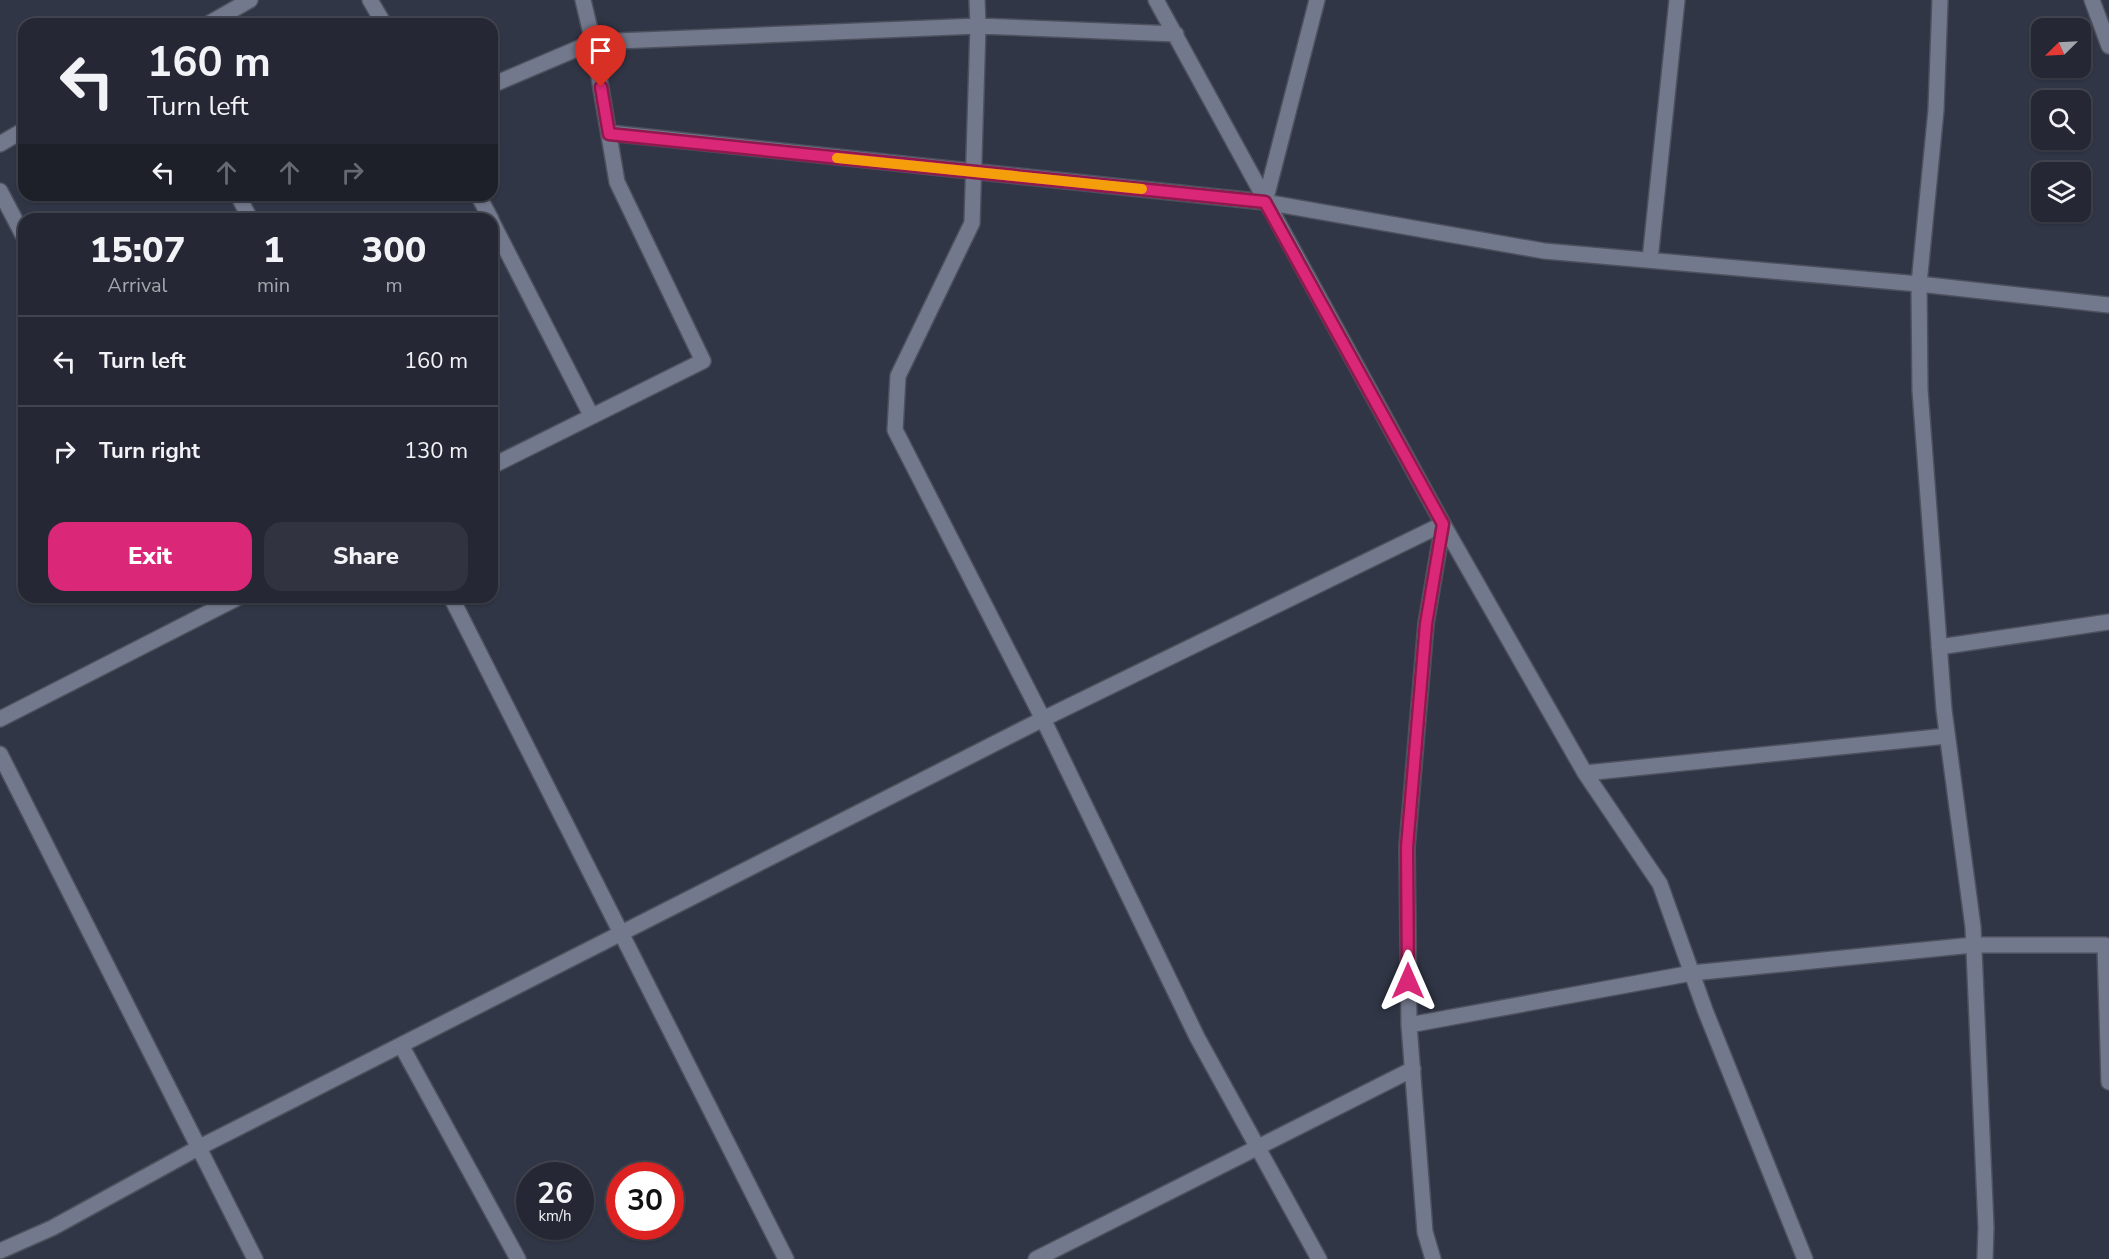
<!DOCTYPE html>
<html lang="en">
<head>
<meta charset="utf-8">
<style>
	:root { --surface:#252834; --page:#313440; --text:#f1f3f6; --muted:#a3a6ac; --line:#42444f; --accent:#db2777 }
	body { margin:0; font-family:"Nunito Sans",sans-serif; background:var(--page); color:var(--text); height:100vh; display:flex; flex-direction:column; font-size:22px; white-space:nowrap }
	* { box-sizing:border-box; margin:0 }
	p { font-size:20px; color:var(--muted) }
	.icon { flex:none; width:33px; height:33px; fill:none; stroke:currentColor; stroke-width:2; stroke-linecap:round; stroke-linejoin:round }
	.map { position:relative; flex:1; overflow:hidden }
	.side { position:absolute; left:18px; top:213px; width:480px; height:390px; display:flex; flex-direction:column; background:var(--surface); border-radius:18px; box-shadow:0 2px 4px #0004,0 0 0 2px var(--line) }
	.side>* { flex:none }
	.guide { position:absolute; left:18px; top:18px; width:480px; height:183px; border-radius:18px; box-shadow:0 2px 4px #0004,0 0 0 2px var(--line); background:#252834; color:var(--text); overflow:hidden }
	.needle { width:39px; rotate:246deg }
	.controls { position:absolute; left:2031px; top:18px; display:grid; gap:12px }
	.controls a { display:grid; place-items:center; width:60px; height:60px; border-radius:12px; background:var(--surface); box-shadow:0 2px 4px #0004,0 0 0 2px var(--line); font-size:30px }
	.speed { position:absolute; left:516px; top:1162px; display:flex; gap:12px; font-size:30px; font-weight:700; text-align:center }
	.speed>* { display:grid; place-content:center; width:78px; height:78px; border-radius:50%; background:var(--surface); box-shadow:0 2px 4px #0004,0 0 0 2px var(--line); line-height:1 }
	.speed small { font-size:15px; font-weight:400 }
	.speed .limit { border:9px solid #d22; background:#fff; color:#111 }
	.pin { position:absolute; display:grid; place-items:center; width:51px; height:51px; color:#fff; margin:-62px -26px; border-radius:50% 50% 50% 0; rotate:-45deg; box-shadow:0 0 6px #0007 }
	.pin .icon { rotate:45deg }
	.me { position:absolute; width:66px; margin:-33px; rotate:0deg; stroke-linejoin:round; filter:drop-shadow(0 0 4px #0008) }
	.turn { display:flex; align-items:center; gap:21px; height:126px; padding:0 30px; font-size:27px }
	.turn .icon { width:78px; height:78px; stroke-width:2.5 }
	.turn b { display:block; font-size:42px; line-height:51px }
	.lanes { display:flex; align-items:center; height:57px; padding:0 30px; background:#0003; justify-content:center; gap:30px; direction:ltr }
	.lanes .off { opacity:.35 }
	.eta { display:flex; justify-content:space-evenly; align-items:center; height:102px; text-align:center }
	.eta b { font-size:36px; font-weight:800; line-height:42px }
	.action { display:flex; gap:12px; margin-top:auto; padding:12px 30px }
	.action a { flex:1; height:69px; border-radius:18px; background:var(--accent); color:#fff; font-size:24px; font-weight:800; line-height:69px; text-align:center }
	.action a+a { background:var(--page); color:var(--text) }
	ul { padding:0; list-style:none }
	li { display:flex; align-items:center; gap:18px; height:90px; padding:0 30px; border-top:2px solid var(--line) }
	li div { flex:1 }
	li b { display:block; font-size:22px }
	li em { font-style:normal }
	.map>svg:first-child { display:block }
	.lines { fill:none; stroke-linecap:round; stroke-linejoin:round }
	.street-casing { stroke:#4d515e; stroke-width:18 }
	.secondary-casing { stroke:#4d515e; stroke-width:18 }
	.street { stroke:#73798c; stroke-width:15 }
	.secondary { stroke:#73798c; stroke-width:15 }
	.route-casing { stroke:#8e194d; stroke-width:15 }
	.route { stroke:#db2777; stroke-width:10 }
	.slow { stroke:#f59e0b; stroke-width:10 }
</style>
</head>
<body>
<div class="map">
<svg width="2109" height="1259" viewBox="0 0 2109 1259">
	<rect width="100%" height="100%" fill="#313646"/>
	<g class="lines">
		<defs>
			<path id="street" d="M370,0l14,24
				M977,0l1,26 -6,197 -74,153 -3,54 148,289 154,318 122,222
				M1156,0l287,524 142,249 75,111 45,126 100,249
				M1940,0l-4,110 -17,174 1,106 24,320 29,217 13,300 -1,32
				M2092,0l17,46
				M492,85l101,-43 385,-16 198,8
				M610,133l655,69 279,49 375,33 190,21
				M0,191l24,46
				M238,195l12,24
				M478,195l13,24
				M1265,202l52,-202
				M492,222l99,193
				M1650,260l27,-260
				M492,466l211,-105 -86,-179 -24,-140 -10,-42
				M451,597l335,662
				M1939,647l170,-25
				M0,719l239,-122
				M0,754l255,505
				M1585,773l362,-37
				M1409,1025l283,-52 281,-28h132l4,137
				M401,1045l117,214
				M0,1251l52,-23 146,-80 845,-429 400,-195
				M1036,1259l377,-190
				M1433,1259l-8,-27 -16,-207 -2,-178 19,-223 17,-100"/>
			<path id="secondary" d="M208,24l42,-24
				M0,144l24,-14"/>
		</defs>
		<!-- street casing -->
		<use href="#street" class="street-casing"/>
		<!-- secondary casing -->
		<use href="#secondary" class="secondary-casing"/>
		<!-- street -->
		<use href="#street" class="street"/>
		<!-- secondary -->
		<use href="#secondary" class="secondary"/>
	</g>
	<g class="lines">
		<defs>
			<path id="route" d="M601,87l8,47 656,68 178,322 -17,100 -19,223 1,134"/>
		</defs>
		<!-- route casing -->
		<use href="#route" class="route-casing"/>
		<!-- route -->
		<use href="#route" class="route"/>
		<!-- slow -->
		<path class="slow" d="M837,158l305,31"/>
	</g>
</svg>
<div class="controls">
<a><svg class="needle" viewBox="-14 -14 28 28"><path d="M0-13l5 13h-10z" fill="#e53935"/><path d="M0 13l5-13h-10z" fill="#a3a6ac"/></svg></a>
<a><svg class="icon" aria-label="search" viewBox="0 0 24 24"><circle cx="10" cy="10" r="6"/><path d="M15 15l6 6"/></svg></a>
<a><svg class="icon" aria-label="layers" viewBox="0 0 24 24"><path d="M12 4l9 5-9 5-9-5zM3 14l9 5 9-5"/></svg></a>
</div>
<div class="speed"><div>26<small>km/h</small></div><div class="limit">30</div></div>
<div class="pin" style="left:601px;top:87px;background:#d93025"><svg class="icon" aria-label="arrive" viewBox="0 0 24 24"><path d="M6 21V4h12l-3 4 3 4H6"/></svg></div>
<svg class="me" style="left:1408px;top:981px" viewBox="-20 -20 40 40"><path d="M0-17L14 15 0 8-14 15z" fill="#db2777" stroke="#fff" stroke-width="4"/></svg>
<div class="guide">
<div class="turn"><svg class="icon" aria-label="left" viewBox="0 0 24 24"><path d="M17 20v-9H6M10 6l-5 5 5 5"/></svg><div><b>160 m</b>Turn left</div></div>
<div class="lanes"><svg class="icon" aria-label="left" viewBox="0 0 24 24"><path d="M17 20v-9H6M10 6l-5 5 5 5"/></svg><svg class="icon off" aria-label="ahead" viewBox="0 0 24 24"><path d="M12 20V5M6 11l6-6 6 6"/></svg><svg class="icon off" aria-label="ahead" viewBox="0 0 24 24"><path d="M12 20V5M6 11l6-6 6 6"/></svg><svg class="icon off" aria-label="right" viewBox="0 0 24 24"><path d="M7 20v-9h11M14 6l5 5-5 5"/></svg></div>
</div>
<section class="side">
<div class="eta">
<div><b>15:07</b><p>Arrival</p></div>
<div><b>1</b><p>min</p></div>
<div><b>300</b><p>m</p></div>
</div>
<ul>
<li><svg class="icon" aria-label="left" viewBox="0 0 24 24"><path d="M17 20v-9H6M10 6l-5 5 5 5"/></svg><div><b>Turn left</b></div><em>160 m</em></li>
<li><svg class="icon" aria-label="right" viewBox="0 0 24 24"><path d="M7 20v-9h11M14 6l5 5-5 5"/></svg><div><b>Turn right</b></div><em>130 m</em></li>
</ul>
<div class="action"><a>Exit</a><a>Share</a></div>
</section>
</div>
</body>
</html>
